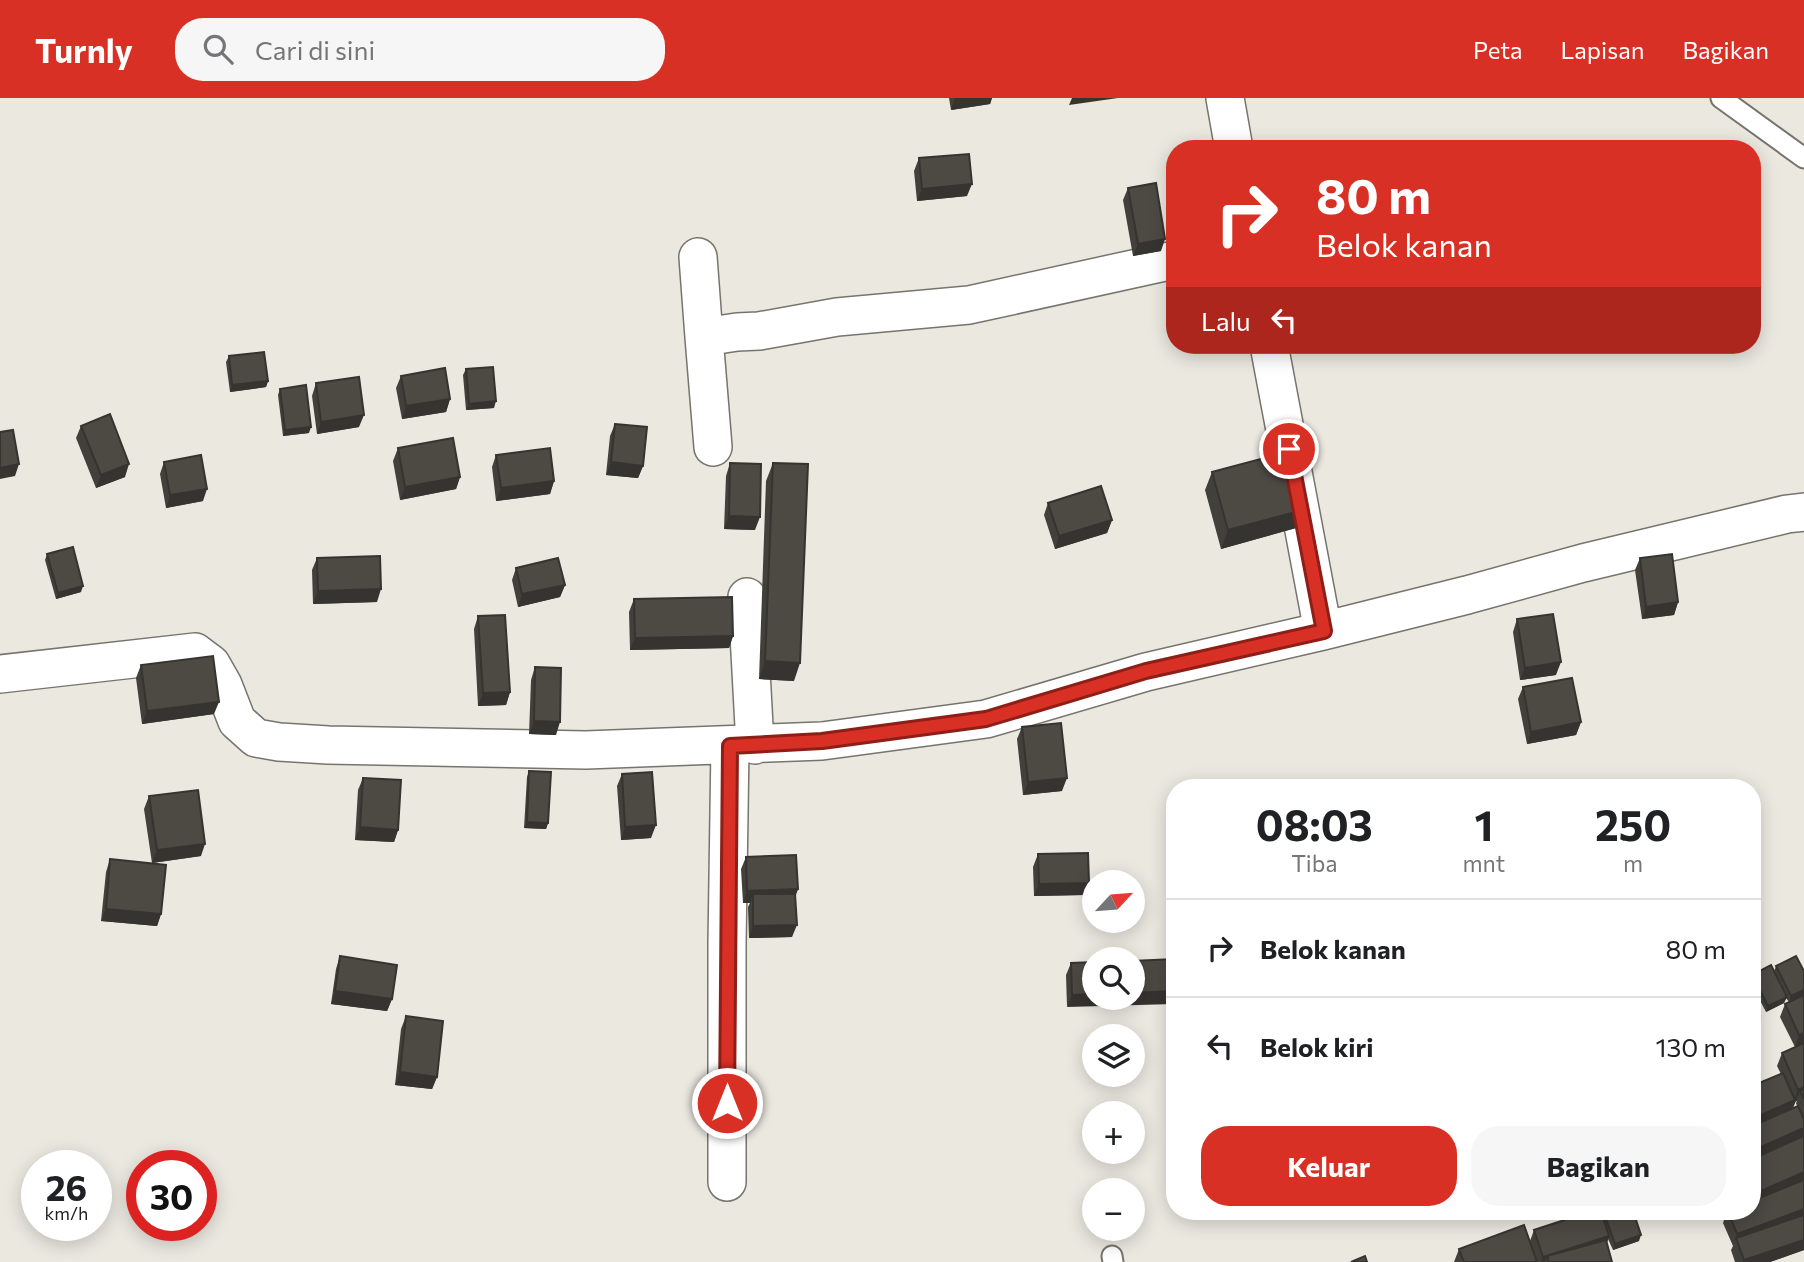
<!DOCTYPE html>
<html lang="id">
<head>
<meta charset="utf-8">
<style>
	:root { --surface:#fff; --page:#f6f6f6; --text:#202124; --muted:#757577; --line:#e0e0e0; --accent:#d93025 }
	body { margin:0; font-family:Commissioner,sans-serif; background:var(--page); color:var(--text); height:100vh; display:flex; flex-direction:column; font-size:26px; white-space:nowrap }
	* { box-sizing:border-box; margin:0 }
	p { font-size:23px; color:var(--muted) }
	.icon { flex:none; width:38px; height:38px; fill:none; stroke:currentColor; stroke-width:2; stroke-linecap:round; stroke-linejoin:round }
	.map { position:relative; flex:1; overflow:hidden }
	.sheet { position:absolute; left:1166px; top:681px; width:595px; height:441px; display:flex; flex-direction:column; background:var(--surface); border-radius:28px; box-shadow:0 4px 18px #0003 }
	.sheet>* { flex:none }
	.top-card { position:absolute; left:1166px; top:42px; width:595px; height:214px; border-radius:28px; box-shadow:0 4px 18px #0003; background:#d93025; color:#fff; overflow:hidden }
	.needle { width:46px; rotate:64deg }
	.fabs { position:absolute; left:1082px; top:772px; display:grid; gap:14px }
	.fabs a { display:grid; place-items:center; width:63px; height:63px; border-radius:50%; background:var(--surface); box-shadow:0 4px 18px #0003; font-size:35px }
	.speed { position:absolute; left:21px; top:1052px; display:flex; gap:14px; font-size:35px; font-weight:700; text-align:center }
	.speed>* { display:grid; place-content:center; width:91px; height:91px; border-radius:50%; background:var(--surface); box-shadow:0 4px 18px #0003; line-height:1 }
	.speed small { font-size:18px; font-weight:400 }
	.speed .limit { border:10px solid #d22; background:#fff; color:#111 }
	.pin { position:absolute; display:grid; place-items:center; width:60px; height:60px; color:#fff; margin:-30px; border:4px solid #fff; border-radius:50%; box-shadow:0 2px 7px #0007 }
	.me { position:absolute; width:77px; margin:-38px; rotate:0deg; stroke-linejoin:round; filter:drop-shadow(0 0 5px #0008) }
	.turn { display:flex; align-items:center; gap:24px; height:147px; padding:0 35px; font-size:32px }
	.turn .icon { width:91px; height:91px; stroke-width:2.5 }
	.turn b { display:block; font-size:49px; line-height:60px }
	.then { display:flex; align-items:center; height:66px; padding:0 35px; background:#0003; gap:14px; font-size:26px }
	.eta { display:flex; justify-content:space-evenly; align-items:center; height:119px; text-align:center }
	.eta b { font-size:42px; font-weight:700; line-height:49px }
	.button { display:flex; gap:14px; margin-top:auto; padding:14px 35px }
	.button a { flex:1; height:80px; border-radius:28px; background:var(--accent); color:#fff; font-size:28px; font-weight:700; line-height:80px; text-align:center }
	.button a+a { background:var(--page); color:var(--text) }
	ul { padding:0; list-style:none }
	li { display:flex; align-items:center; gap:21px; height:98px; padding:0 35px; border-top:2px solid var(--line) }
	li div { flex:1 }
	li b { display:block; font-size:26px }
	li em { font-style:normal }
	header { display:flex; align-items:center; gap:42px; box-sizing:border-box; height:98px; padding:0 35px; background:var(--accent); color:#fff }
	header strong { font-size:33px }
	nav { display:flex; gap:38px; margin-inline-start:auto; font-size:24px }
	.search { width:490px; height:63px; background:var(--page); display:flex; align-items:center; gap:18px; box-sizing:border-box; padding:0 24px; border-radius:28px; color:var(--muted); font-size:26px }
	.map>svg:first-child { display:block }
	.lines { fill:none; stroke-linecap:round; stroke-linejoin:round }
	.service-casing { stroke:#77746d; stroke-width:23 }
	.minor-casing { stroke:#77746d; stroke-width:40 }
	.service { stroke:#fff; stroke-width:19 }
	.minor { stroke:#fff; stroke-width:37 }
	.wall { fill:#42403a; fill-rule:evenodd }
	.shaded-wall { fill:#363430 }
	.building { fill:#4d4a44; stroke:#363430; stroke-width:2 }
	.route-casing { stroke:#8d1f18; stroke-width:18 }
	.route { stroke:#d93025; stroke-width:12 }
</style>
</head>
<body>
<header>
<strong>Turnly</strong>
<div class="search"><svg class="icon" aria-label="search" viewBox="0 0 24 24"><circle cx="10" cy="10" r="6"/><path d="M15 15l6 6"/></svg>Cari di sini</div>
<nav><a>Peta</a><a>Lapisan</a><a>Bagikan</a></nav>
</header>
<div class="map">
<svg width="1804" height="1164" viewBox="0 0 1804 1164">
	<rect width="100%" height="100%" fill="#ebe8e0"/>
	<g class="lines">
		<defs>
			<path id="service" d="M1721,0l83,60
				M1112,1158l1,6"/>
			<path id="minor" d="M1225,0l9,51
				M698,159l6,80
				M1269,247l54,286
				M713,349l-9,-110 33,-5 22,-1 78,-14 132,-12 205,-45
				M747,499l8,148
				M0,576l195,-22 16,12 12,21 14,36 19,17 23,4 49,3 258,5 236,-9 164,-22 160,-47 177,-41 144,-36 116,-32 204,-49 17,-2
				M727,1084v-237l3,-199"/>
		</defs>
		<!-- service casing -->
		<use href="#service" class="service-casing"/>
		<!-- minor casing -->
		<use href="#minor" class="minor-casing"/>
		<!-- service -->
		<use href="#service" class="service"/>
		<!-- minor -->
		<use href="#minor" class="minor"/>
	</g>
	<!-- wall -->
	<path class="wall" d="M949,0h43l-2,6 -39,6z
		M919,60l48,38 -50,5 -3,-30z
		M1128,90l33,63 -28,5 -10,-56z
		M229,258l39,25 -2,6 -36,5 -4,-30z
		M466,271l28,39 -28,2 -3,-35z
		M401,278l49,23 -4,13 -44,7 -6,-31z
		M316,285l43,44 -42,7 -5,-38z
		M280,291l29,44 -26,3 -5,-41z
		M615,326l28,42 -5,12 -32,-3 4,-39z
		M81,328l44,51 -29,11 -20,-50z
		M398,350l62,29 -4,12 -56,11 -7,-39z
		M496,357l58,26 -4,13 -54,7 -4,-34z
		M164,364l39,39 -37,7 -6,-34z
		M730,365l25,67 -31,-1 2,-53z
		M773,365l21,218 -35,-2 7,-198z
		M1212,374l91,38 -7,18 -75,21 -16,-59z
		M1048,405l64,17 -5,13 -52,16 -11,-34z
		M47,456l34,38 -25,7 -11,-39z
		M317,460l60,44 -64,2 -1,-34z
		M1640,460l38,44 -4,13 -32,4 -7,-49z
		M516,470l49,17 -5,12 -42,10 -6,-27z
		M634,501l99,37 -4,12 -99,2 -1,-38z
		M478,518l32,76 -4,13 -28,1 -4,-77z
		M1517,521l39,56 -36,5 -7,-48z
		M141,567l73,49 -72,10 -6,-46z
		M535,569l21,68 -27,-1 2,-54z
		M1523,589l58,35 -5,13 -49,9 -9,-45z
		M1022,629l40,64 -39,4 -6,-56z
		M529,673l19,52 -2,6 -22,-1 3,-51z
		M622,676l29,64 -30,2 -4,-54z
		M363,680l35,52 -4,12 -39,-2 3,-50z
		M149,698l52,60 -49,7 -8,-54z
		M1038,756l46,41 -50,1 -1,-29z
		M746,759l52,32 -2,6 -4,42 -43,1 -1,-31 2,-4h-7l-2,-34z
		M110,761l51,55 -4,12 -56,-5 5,-49z
		M340,858l52,43 -5,12 -56,-7 5,-35z
		M1094,864l-27,45 -1,-32 5,-12z
		M1776,868l28,5v24l-10,5 10,43 -9,4 -15,-30 5,-13 4,-2 -3,-4 -2,5 -18,9 -14,-27v-10l22,-3z
		M406,918l31,61 -5,12 -37,-4 6,-56z
		M1804,945v207l-34,12h-35l-4,-12 2,-4 -10,-23 2,-6 -4,2 -4,-8h35v-125l29,-12 -4,-8 5,-13zM1797,1003l-1,2 1,3 -5,2 2,-6z
		M1605,1118l34,25 -26,9 -5,-11 -1,4 5,19h-158l5,-13 71,-8 4,-11 70,-11z"/>
	<!-- shaded-wall -->
	<path class="shaded-wall" d="M955,0h37l-2,6 -39,6z
		M1072,0h46l-49,7z
		M972,86l-5,12 -50,5 5,-12z
		M1165,141l-4,12 -28,5 5,-12z
		M268,283l-2,6 -36,5 2,-7z
		M450,301l-4,13 -44,7 4,-13z
		M496,303l-2,7 -28,2 3,-6z
		M364,317l-5,12 -42,7 4,-12z
		M311,329l-2,6 -26,3 2,-6z
		M611,364l32,4 -5,12 -32,-3z
		M19,366l-4,12 -15,3v-11z
		M129,366l-4,13 -29,11 5,-13z
		M460,379l-4,12 -56,11 5,-13z
		M554,383l-4,13 -54,7 5,-13z
		M207,391l-4,12 -37,7 4,-13z
		M1303,412l-7,18 -75,21 7,-19z
		M729,418l31,1 -5,13 -31,-1z
		M1112,422l-5,13 -52,16 4,-13z
		M565,487l-5,12 -42,10 4,-13z
		M83,488l-2,6 -25,7 2,-6z
		M381,491l-4,13 -64,2 5,-13z
		M1678,504l-4,13 -32,4 4,-12z
		M733,538l-4,12 -99,2 5,-12z
		M765,563l35,2 -6,18 -35,-2z
		M1561,564l-5,13 -36,5 5,-12z
		M510,594l-4,13 -28,1 5,-13z
		M219,604l-5,12 -72,10 5,-13z
		M534,623l26,1 -4,13 -27,-1z
		M1581,624l-5,13 -49,9 4,-12z
		M1067,680l-5,13 -39,4 5,-13z
		M527,724l21,1 -2,6 -22,-1z
		M656,727l-5,13 -30,2 4,-13z
		M360,729l38,3 -4,12 -39,-2z
		M205,746l-4,12 -49,7 5,-13z
		M1089,785l-5,12 -50,1 5,-12z
		M798,791l-5,12 -40,-7 -3,9h-7l4,-12z
		M106,811l55,5 -4,12 -56,-5z
		M797,827l-5,12 -43,1 4,-12z
		M1804,892v5l-15,8 2,-7z
		M335,893l57,8 -5,12 -56,-7z
		M1174,893v13l-107,3 5,-12 22,-1v4h38v-5z
		M1787,899l-3,6 -18,9 2,-6z
		M1760,919l-4,12 -4,2v-10z
		M1804,935v10l-9,4 4,-12z
		M400,974l37,5 -5,12 -37,-4z
		M1804,989v11l-4,-7 -9,22 -39,16v-10l42,-19 4,-10z
		M1804,1030v7l-52,26v-5l2,-6z
		M1804,1074v11l-52,23v-11z
		M1804,1111v11l-68,18 -3,8 4,-12z
		M1724,1113h3l-2,6 -4,2z
		M1641,1137l-2,6 -26,9 2,-6z
		M1609,1138l-4,13 -58,7 -2,6h-4l2,-5z
		M1804,1142v10l-34,12h-27l1,-2z"/>
	<!-- building -->
	<path class="building" d="M969,56l3,30 -50,5 -3,-31z
		M1156,85l9,56 -27,5 -10,-56z
		M264,254l4,29 -36,4 -3,-29z
		M493,269l3,34 -27,3 -3,-35z
		M445,270l5,31 -44,7 -5,-30z
		M359,279l5,38 -43,7 -5,-39z
		M306,287l5,42 -26,3 -5,-41z
		M110,316l19,50 -28,11 -20,-49z
		M615,326l32,3 -4,39 -32,-4z
		M13,332l6,34 -19,4v-36z
		M453,340l7,39 -55,10 -7,-39z
		M550,350l4,33 -53,7 -5,-33z
		M1287,354l16,58 -75,20 -16,-58z
		M201,357l6,34 -37,6 -6,-33z
		M730,365l31,1 -1,53 -31,-1z
		M773,365l35,1 -8,199 -35,-2z
		M1101,388l11,34 -53,16 -11,-33z
		M73,449l10,39 -25,7 -11,-39z
		M1672,456l6,48 -32,5 -6,-49z
		M380,458l1,33 -63,2 -1,-33z
		M558,460l7,27 -43,9 -6,-26z
		M732,499l1,39 -98,2 -1,-39z
		M1553,516l8,48 -36,6 -8,-49z
		M505,517l5,77 -27,1 -5,-77z
		M213,558l6,46 -72,9 -6,-46z
		M535,569l26,1 -1,54 -26,-1z
		M1572,580l9,44 -50,10 -8,-45z
		M1061,625l6,55 -39,4 -6,-55z
		M529,673l22,1 -3,51 -21,-1z
		M652,674l4,53 -31,2 -3,-53z
		M363,680l38,2 -3,50 -38,-3z
		M1590,683l1,7h-41z
		M198,692l7,54 -48,6 -8,-54z
		M1088,755l1,30 -50,1 -1,-30z
		M796,757l2,34 -51,2 -1,-34z
		M110,761l56,6 -5,49 -55,-5z
		M753,796h42l2,31 -44,1z
		M340,858l57,9 -5,34 -57,-8z
		M1796,858l8,15v19l-13,6 -15,-30z
		M1174,861v32l-42,2v-32z
		M1094,864v32l-22,1 -1,-32z
		M1771,867l16,32 -19,9 -16,-31z
		M1804,897v38l-5,2 -14,-31z
		M1752,901l8,18 -8,4z
		M406,918l37,5 -6,56 -37,-5z
		M1804,945v44l-6,3 -16,-37z
		M1783,975l12,27 -43,19v-33z
		M1804,991v10l-4,-8z
		M1798,1008l6,13v9l-50,22 -2,-5v-19z
		M1804,1038v36l-52,23v-36z
		M1804,1082v29l-67,25 -9,-23h24v-10z
		M1592,1113h9l8,25 -66,21 -9,-27z
		M1619,1113h14l8,24 -26,9 -10,-28z
		M1804,1117v25l-60,20 -8,-22z
		M1524,1127l13,37h-73l-5,-13z
		M1606,1142l6,22h-63l-2,-6z
		M1365,1158l2,6h-16z"/>
	<g class="lines">
		<defs>
			<path id="route" d="M727,1005l3,-357 92,-5 164,-22 160,-48 178,-40 -35,-182"/>
		</defs>
		<!-- route casing -->
		<use href="#route" class="route-casing"/>
		<!-- route -->
		<use href="#route" class="route"/>
	</g>
</svg>
<div class="fabs">
<a><svg class="needle" viewBox="-14 -14 28 28"><path d="M0-13l5 13h-10z" fill="#e53935"/><path d="M0 13l5-13h-10z" fill="#757577"/></svg></a>
<a><svg class="icon" aria-label="search" viewBox="0 0 24 24"><circle cx="10" cy="10" r="6"/><path d="M15 15l6 6"/></svg></a>
<a><svg class="icon" aria-label="layers" viewBox="0 0 24 24"><path d="M12 4l9 5-9 5-9-5zM3 14l9 5 9-5"/></svg></a>
<a>+</a>
<a>−</a>
</div>
<div class="speed"><div>26<small>km/h</small></div><div class="limit">30</div></div>
<div class="pin" style="left:1289px;top:351px;background:#d93025"><svg class="icon" aria-label="arrive" viewBox="0 0 24 24"><path d="M6 21V4h12l-3 4 3 4H6"/></svg></div>
<svg class="me" style="left:727px;top:1005px" viewBox="-20 -20 40 40"><circle r="17" fill="#d93025" stroke="#fff" stroke-width="3"/><path d="M0-11L8 9 0 5-8 9z" fill="#fff"/></svg>
<div class="top-card">
<div class="turn"><svg class="icon" aria-label="right" viewBox="0 0 24 24"><path d="M7 20v-9h11M14 6l5 5-5 5"/></svg><div><b>80 m</b>Belok kanan</div></div>
<div class="then">Lalu<svg class="icon" aria-label="left" viewBox="0 0 24 24"><path d="M17 20v-9H6M10 6l-5 5 5 5"/></svg></div>
</div>
<section class="sheet">
<div class="eta">
<div><b>08:03</b><p>Tiba</p></div>
<div><b>1</b><p>mnt</p></div>
<div><b>250</b><p>m</p></div>
</div>
<ul>
<li><svg class="icon" aria-label="right" viewBox="0 0 24 24"><path d="M7 20v-9h11M14 6l5 5-5 5"/></svg><div><b>Belok kanan</b></div><em>80 m</em></li>
<li><svg class="icon" aria-label="left" viewBox="0 0 24 24"><path d="M17 20v-9H6M10 6l-5 5 5 5"/></svg><div><b>Belok kiri</b></div><em>130 m</em></li>
</ul>
<div class="button"><a>Keluar</a><a>Bagikan</a></div>
</section>
</div>
</body>
</html>
